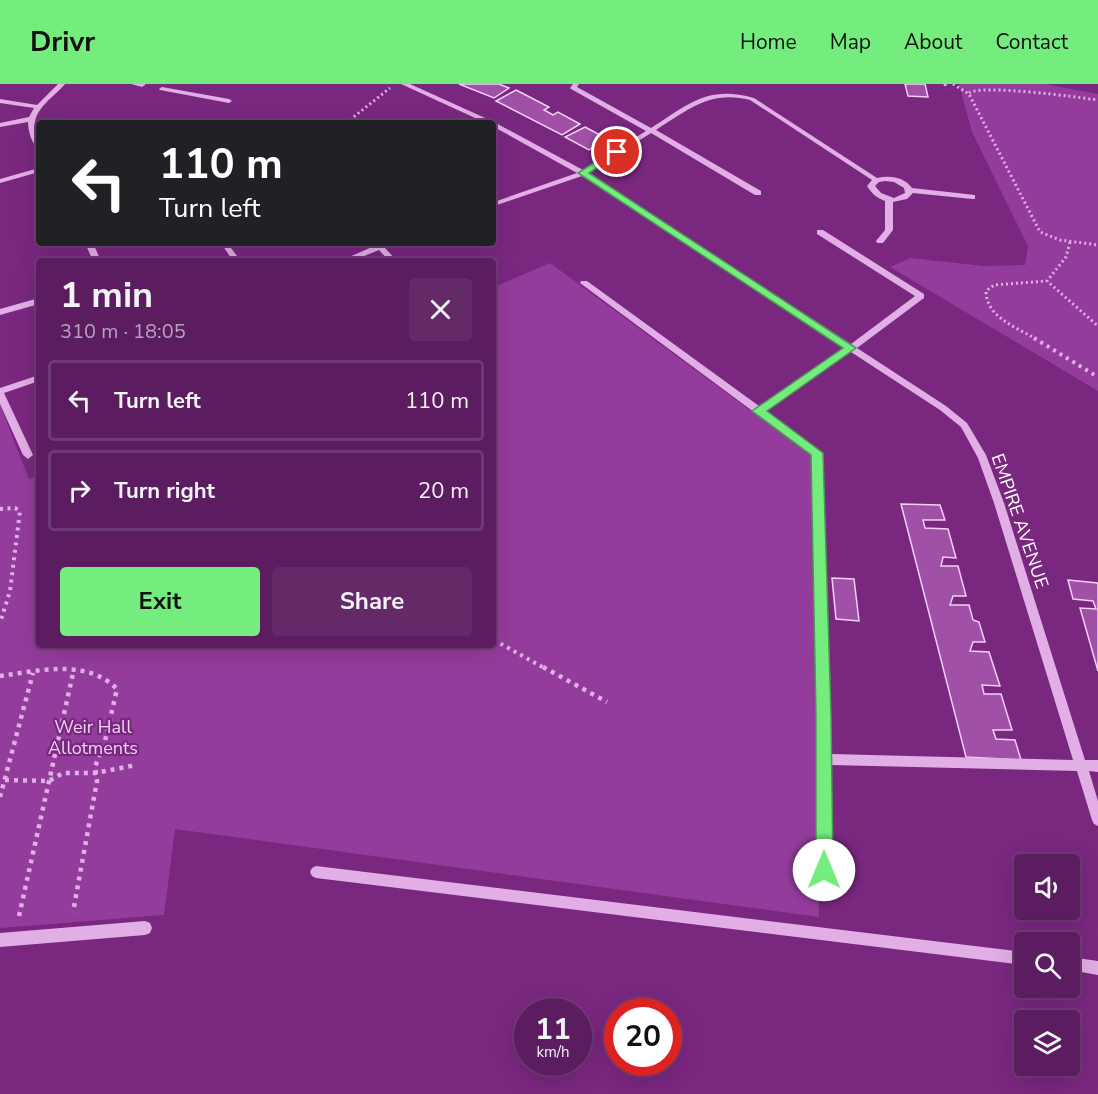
<!DOCTYPE html>
<html lang="en">
<head>
<meta charset="utf-8">
<style>
	:root { --surface:#5b1d5f; --page:#642a68; --text:#f1f3f6; --muted:#b8a2bd; --line:#703b74; --accent:#74ed7e }
	body { margin:0; font-family:"Nunito Sans",sans-serif; background:var(--page); color:var(--text); height:100vh; display:flex; flex-direction:column; font-size:22px; white-space:nowrap }
	* { box-sizing:border-box; margin:0 }
	p { font-size:20px; color:var(--muted) }
	.icon { flex:none; width:33px; height:33px; fill:none; stroke:currentColor; stroke-width:2; stroke-linecap:round; stroke-linejoin:round }
	.map { position:relative; flex:1; overflow:hidden }
	.side { position:absolute; left:36px; top:174px; width:460px; height:390px; display:flex; flex-direction:column; background:var(--surface); border-radius:6px; box-shadow:0 6px 24px #0002,0 0 0 2px var(--line) }
	.side>* { flex:none }
	.hud { position:absolute; left:36px; top:36px; width:460px; height:126px; border-radius:6px; box-shadow:0 6px 24px #0002,0 0 0 2px var(--line); background:#202124; color:#fff; overflow:hidden }
	.tools { position:absolute; left:1014px; top:770px; display:grid; gap:12px }
	.tools a { display:grid; place-items:center; width:66px; height:66px; border-radius:6px; background:var(--surface); box-shadow:0 6px 24px #0002,0 0 0 2px var(--line); font-size:30px }
	.speed { position:absolute; left:514px; top:914px; display:flex; gap:12px; font-size:30px; font-weight:700; text-align:center }
	.speed>* { display:grid; place-content:center; width:78px; height:78px; border-radius:50%; background:var(--surface); box-shadow:0 6px 24px #0002,0 0 0 2px var(--line); line-height:1 }
	.speed small { font-size:15px; font-weight:400 }
	.speed .limit { border:9px solid #d22; background:#fff; color:#111 }
	.pin { position:absolute; display:grid; place-items:center; width:51px; height:51px; color:#fff; margin:-26px; border:3px solid #fff; border-radius:50%; box-shadow:0 2px 6px #0007 }
	.me { position:absolute; width:66px; margin:-33px; rotate:0deg; stroke-linejoin:round; filter:drop-shadow(0 0 4px #0008) }
	.turn { display:flex; align-items:center; gap:21px; height:126px; padding:0 24px; font-size:27px }
	.turn .icon { width:78px; height:78px; stroke-width:2.5 }
	.turn b { display:block; font-size:42px; line-height:51px }
	.round { display:grid; place-items:center; flex:none; width:63px; height:63px; border-radius:6px; background:var(--page) }
	.headline { display:flex; align-items:center; justify-content:space-between; height:102px; padding:0 24px }
	h1 { font-size:36px; font-weight:700; line-height:45px }
	.action { display:flex; gap:12px; margin-top:auto; padding:12px 24px }
	.action a { flex:1; height:69px; border-radius:6px; background:var(--accent); color:#111; font-size:24px; font-weight:700; line-height:69px; text-align:center }
	.action a+a { background:var(--page); color:var(--text) }
	ul { padding:0; list-style:none }
	li { display:flex; align-items:center; gap:18px; height:81px; margin:0 12px 9px; padding:0 12px; border:3px solid var(--line); border-radius:6px }
	li div { flex:1 }
	li b { display:block; font-size:22px }
	li em { font-style:normal }
	header { display:flex; align-items:center; gap:36px; box-sizing:border-box; height:84px; padding:0 30px; background:var(--accent); color:#111 }
	header strong { font-size:28px }
	nav { display:flex; gap:33px; margin-inline-start:auto; font-size:21px }
	.map>svg:first-child { display:block }
	.green { fill:#943c9c }
	.building { fill:#a050a7; stroke:#f1d1f4; stroke-width:1.5 }
	.lines { fill:none; stroke-linecap:round; stroke-linejoin:round }
	.path-far2 { stroke:#e1aee5; stroke-width:3; stroke-dasharray:2 3; stroke-linecap:butt }
	.path-far1 { stroke:#e1aee5; stroke-width:4; stroke-dasharray:3 4.5; stroke-linecap:butt }
	.path { stroke:#e1aee5; stroke-width:4.5; stroke-dasharray:4 5; stroke-linecap:butt }
	.minor { fill:#e1aee5; fill-rule:evenodd }
	.route { fill:#74ed7e; stroke:#4b9a52; stroke-width:1.5 }
	.labels { text-anchor:middle; dominant-baseline:central; stroke-width:4.5; stroke-linejoin:round; paint-order:stroke }
	.street-label { font-size:18px; fill:#fff; stroke:#79277f }
	.park-label { font-size:18px; fill:#f1d1f4; stroke:#79277f }
</style>
</head>
<body>
<header>
<strong>Drivr</strong>
<nav><a>Home</a><a>Map</a><a>About</a><a>Contact</a></nav>
</header>
<div class="map">
<svg width="1098" height="1010" viewBox="0 0 1098 1010">
	<rect width="100%" height="100%" fill="#79277f"/>
	<!-- green -->
	<path class="green" d="M959,0h85l54,10v297l-208,-124 20,-9 74,8 41,-1 3,-19 -56,-114z
		M550,179l265,195 4,459 -644,-88 -11,86 -164,13v-523l29,74 10,-4v170h455v-358z"/>
	<!-- building -->
	<path class="building" d="M459,0h40l10,4 -15,10z
		M905,0h20l3,13 -20,-1z
		M516,6l33,17 -5,3 9,5 5,-3 22,12 -18,11 -66,-34z
		M585,43l17,9 -4,2 5,3 -14,9 -24,-13z
		M901,420l39,1 5,15h-22l2,8 23,1 8,29 -13,-1 -2,9h17l8,30h-13l-3,9h19l4,15 6,2 6,20h-12l-3,9 19,1 11,34 -18,-1 2,9h17l11,36h-19l3,9 19,1 6,20 -55,-3z
		M832,494l22,1 5,42 -23,-2z
		M1068,496l30,3v88l-18,-63 16,1 -3,-8 -20,-2z"/>
	<g class="lines">
		<!-- path-far2 -->
		<path class="path-far2" d="M945,0l1,5
			M953,0l16,10 71,138 20,8 38,5
			M969,9c13,-9 107,4 129,7
			M346,39l44,-35
			M1070,158l-4,15 -19,24 51,45
			M1036,255c-20,-12 -50,-22 -50,-48l8,-6 53,-4"/>
		<!-- path-far1 -->
		<path class="path-far1" d="M1034,254l64,39
			M0,425l15,-1 5,3 -10,80 -10,32
			M494,556l52,29"/>
		<!-- path -->
		<path class="path" d="M543,583l64,35
			M0,592c39,-5 86,-18 117,13l-12,52 -10,26 2,14 -24,131
			M5,696l44,1 14,-8h32l41,-8
			M0,713l33,-124
			M19,832l55,-247"/>
		<!-- minor -->
		<path class="minor" d="M58,0h7c-10,12 -31,25 -30,41 0,9 4,15 4,24 -7,-4 -11,-18 -11,-27l-28,5v-4l29,-6 5,-9 -34,-5v-4l37,6z
			M131,0h14v1l-3,2z
			M401,0h9l84,38 89,48 63,-39 -75,-42 -1,-1 3,-4h6l-2,3 74,41c38,-24 56,-43 103,-30l123,80c14,-3 27,-1 35,10l63,7v4h-3l-59,-6 -6,6 -14,3v28l-10,13h-6l-1,-2 9,-11v-29c-8,-3 -13,-7 -18,-15l5,-6 -122,-80c-40,-10 -62,10 -94,30l105,61v4h-6l-104,-62 -63,40 263,171 64,-48 -98,-62v-4h6l101,64v4l-67,50 89,58 21,17 19,32 18,48 81,257h13v12l-9,-1 9,30v25l-4,-2 -2,-4 -15,-49 -246,-6 -1,105 -2,4 -4,2 -4,-2 -2,-4 1,-111 -7,-304 -232,-172 1,-2h6l172,125 86,-58 -263,-172 -88,30v-4l83,-29 -83,-46v-4h-8zM885,97l9,1 10,6 1,5 -11,5 -13,-5 -6,-7 4,-4zM851,268l89,58 21,17 17,31 16,45 79,257 -242,-6 -9,-301 -57,-42z
			M162,3l67,12 3,2 -3,2 -69,-13 -1,-1z
			M39,84v4l-39,11v-4z
			M85,159h8l8,18h-8z
			M221,159h6l14,18h-8z
			M361,159l19,1 15,-1 -10,5 12,13h-8l-10,-11 -27,11h-12l32,-14z
			M39,214v6l-39,11v-6z
			M39,291v6l-35,12 29,62 -5,4 -5,-4 -23,-51v-16z
			M316,782l708,86v13l-708,-87 -4,-2 -2,-4 2,-4z
			M145,837l5,2 2,5 -2,5 -5,2 -145,12v-14z
			M1070,873l28,4v14l-28,-5z"/>
	</g>
	<!-- route -->
	<path class="route" d="M614,66l8,2 -33,21 267,175 -89,63 56,42 8,262 2,155 -3,6 -6,2 -5,-2 -3,-6v-155l-5,-260 -59,-44 91,-63 -265,-175z"/>
	<g class="labels">
		<!-- street labels -->
		<g class="street-label">
			<text transform="translate(1020 437) rotate(71)">EMPIRE AVENUE</text>
		</g>
		<!-- park labels -->
		<g class="park-label">
			<text x="93" y="643">Weir Hall<tspan x="93" dy="21">Allotments</tspan></text>
		</g>
	</g>
</svg>
<div class="tools">
<a><svg class="icon" aria-label="sound" viewBox="0 0 24 24"><path d="M4 9h4l5-4v14l-5-4H4zM17 9q2 3 0 6"/></svg></a>
<a><svg class="icon" aria-label="search" viewBox="0 0 24 24"><circle cx="10" cy="10" r="6"/><path d="M15 15l6 6"/></svg></a>
<a><svg class="icon" aria-label="layers" viewBox="0 0 24 24"><path d="M12 4l9 5-9 5-9-5zM3 14l9 5 9-5"/></svg></a>
</div>
<div class="speed"><div>11<small>km/h</small></div><div class="limit">20</div></div>
<div class="pin" style="left:617px;top:68px;background:#d93025"><svg class="icon" aria-label="arrive" viewBox="0 0 24 24"><path d="M6 21V4h12l-3 4 3 4H6"/></svg></div>
<svg class="me" style="left:824px;top:786px" viewBox="-20 -20 40 40"><circle r="19" fill="#fff"/><path d="M0-13L10 11 0 6-10 11z" fill="#74ed7e"/></svg>
<div class="hud">
<div class="turn"><svg class="icon" aria-label="left" viewBox="0 0 24 24"><path d="M17 20v-9H6M10 6l-5 5 5 5"/></svg><div><b>110 m</b>Turn left</div></div>
</div>
<section class="side">
<div class="headline"><div><h1>1 min</h1><p>310 m · 18:05</p></div><a class="round"><svg class="icon" aria-label="close" viewBox="0 0 24 24"><path d="M6 6l12 12M18 6L6 18"/></svg></a></div>
<ul>
<li><svg class="icon" aria-label="left" viewBox="0 0 24 24"><path d="M17 20v-9H6M10 6l-5 5 5 5"/></svg><div><b>Turn left</b></div><em>110 m</em></li>
<li><svg class="icon" aria-label="right" viewBox="0 0 24 24"><path d="M7 20v-9h11M14 6l5 5-5 5"/></svg><div><b>Turn right</b></div><em>20 m</em></li>
</ul>
<div class="action"><a>Exit</a><a>Share</a></div>
</section>
</div>
</body>
</html>
